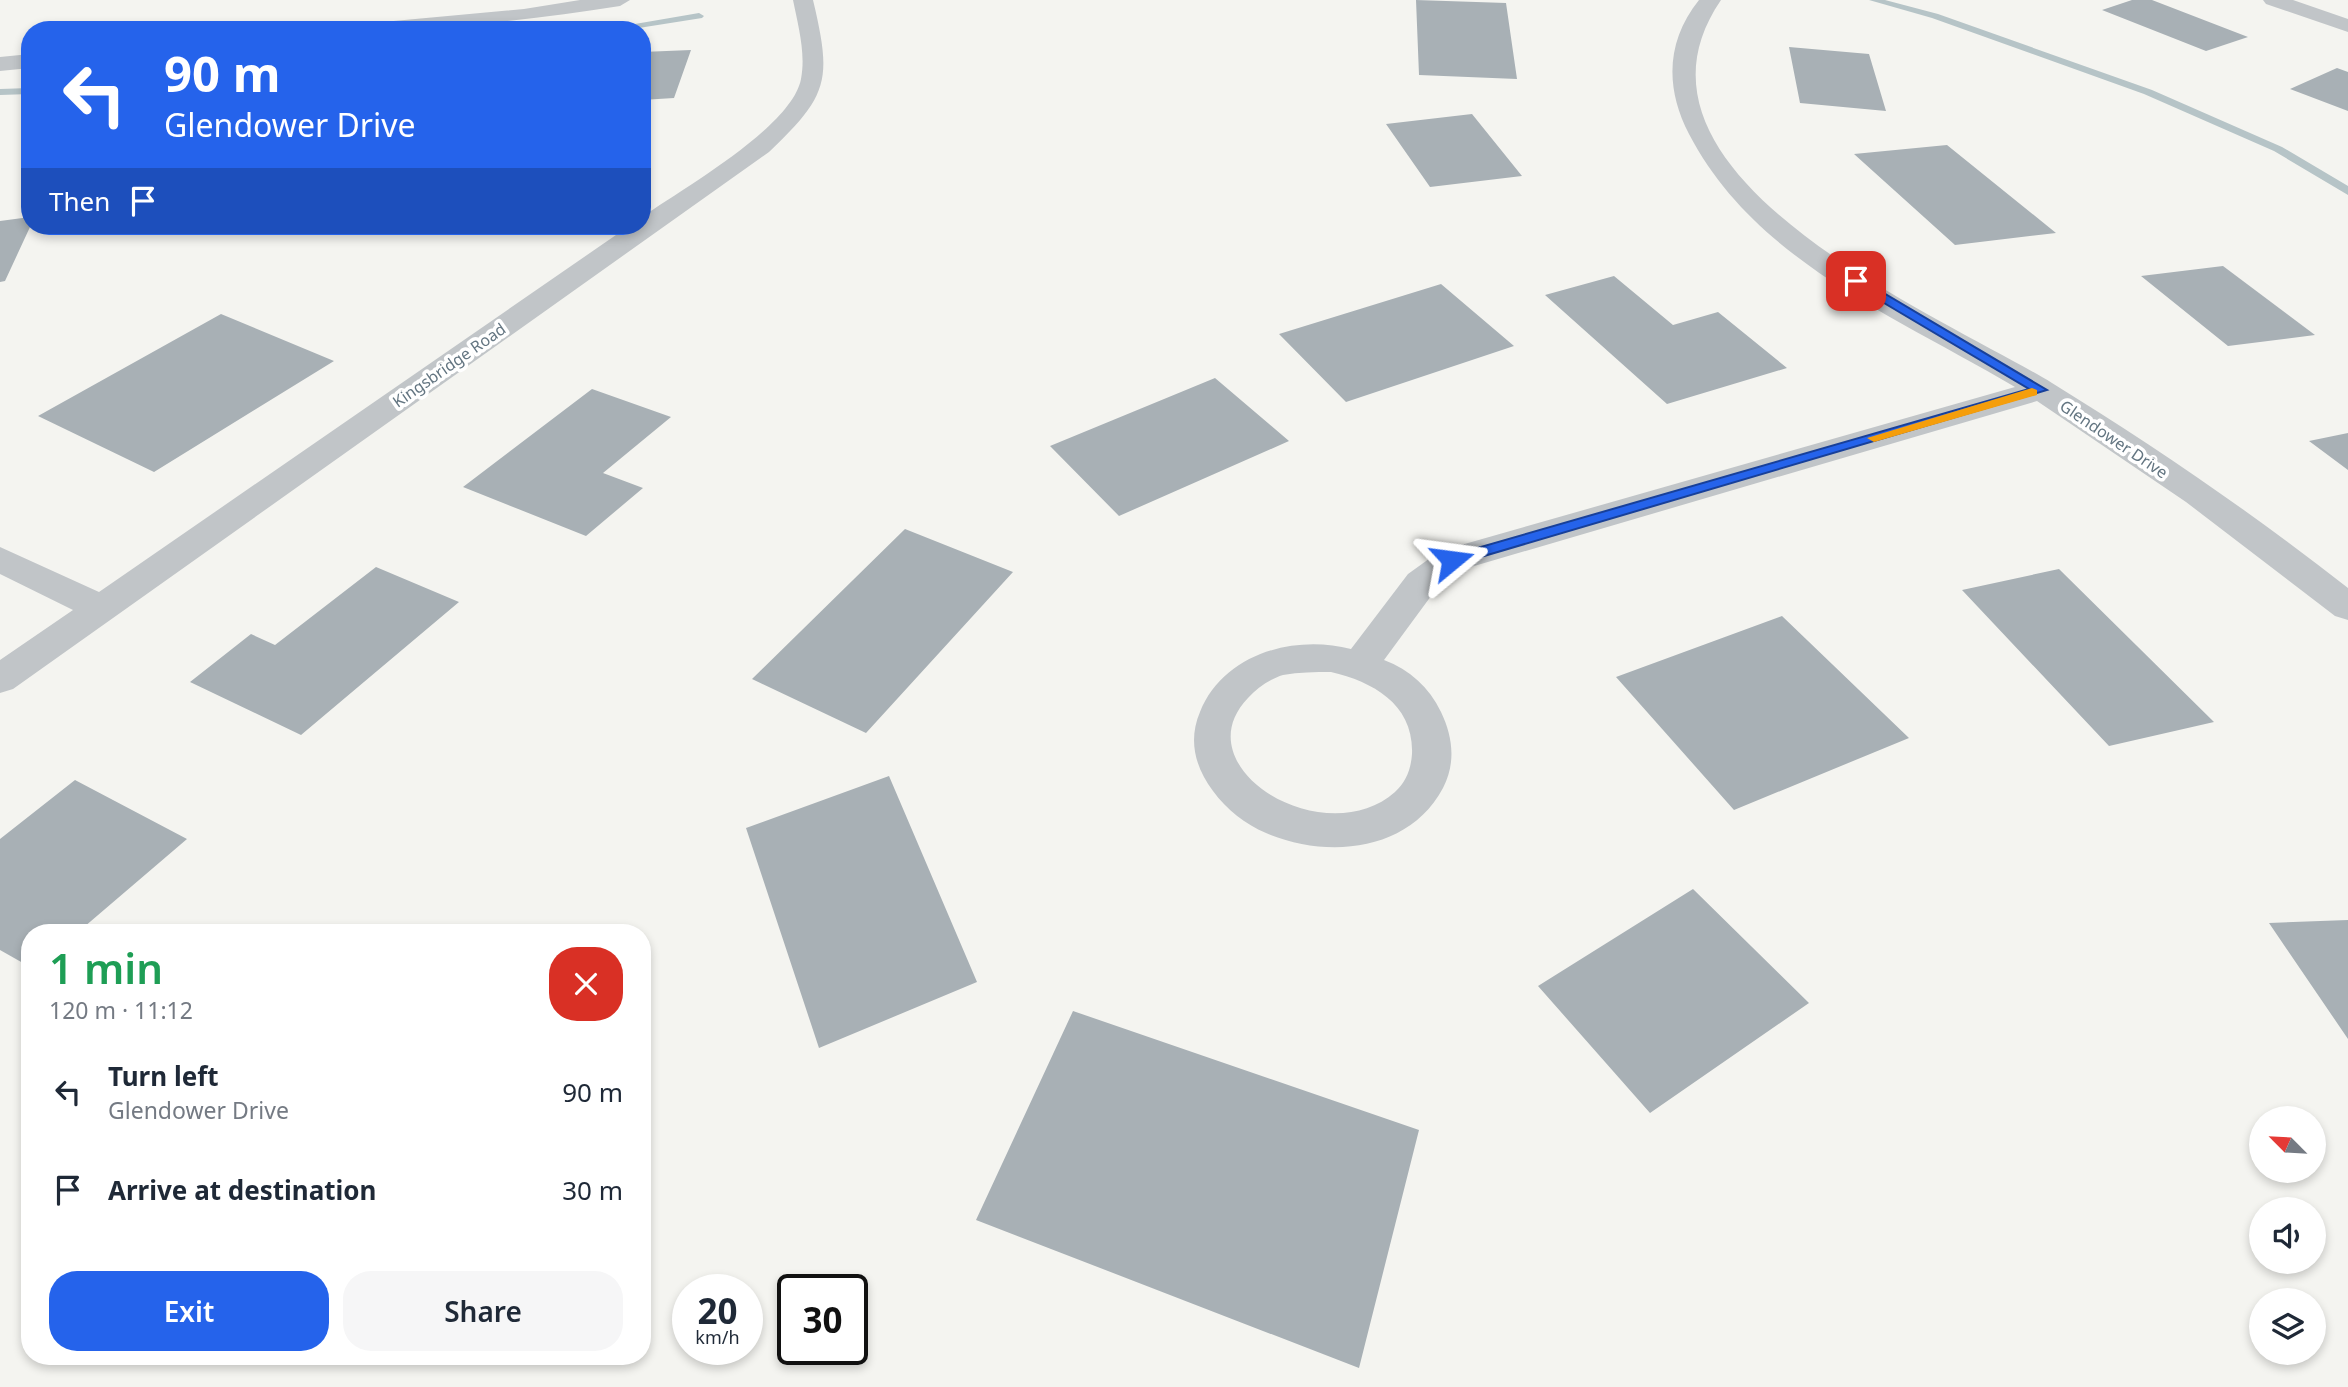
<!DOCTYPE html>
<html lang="en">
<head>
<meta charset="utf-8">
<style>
	:root { --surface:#fff; --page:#f6f6f7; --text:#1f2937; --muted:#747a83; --accent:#2563eb }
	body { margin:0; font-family:"Noto Sans",sans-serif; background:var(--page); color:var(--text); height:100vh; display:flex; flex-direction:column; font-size:26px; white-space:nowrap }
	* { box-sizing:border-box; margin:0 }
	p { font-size:23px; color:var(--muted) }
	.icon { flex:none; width:38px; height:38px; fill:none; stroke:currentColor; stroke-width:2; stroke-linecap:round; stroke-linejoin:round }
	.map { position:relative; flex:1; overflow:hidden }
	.panel { position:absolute; left:21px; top:924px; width:630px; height:441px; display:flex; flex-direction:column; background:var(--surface); border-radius:28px; box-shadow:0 4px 10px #0003 }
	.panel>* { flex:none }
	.guide { position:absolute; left:21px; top:21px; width:630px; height:214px; border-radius:28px; box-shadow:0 4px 10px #0003; background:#2563eb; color:#fff; overflow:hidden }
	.needle { width:46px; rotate:294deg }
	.fabs { position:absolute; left:2249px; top:1106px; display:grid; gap:14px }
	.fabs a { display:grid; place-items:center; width:77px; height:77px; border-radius:50%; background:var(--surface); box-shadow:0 4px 10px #0003; font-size:35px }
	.speed { position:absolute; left:672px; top:1274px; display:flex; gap:14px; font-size:35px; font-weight:700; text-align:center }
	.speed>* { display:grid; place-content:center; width:91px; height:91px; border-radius:50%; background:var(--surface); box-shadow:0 4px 10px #0003; line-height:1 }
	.speed small { font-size:18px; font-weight:400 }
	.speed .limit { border:4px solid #111; border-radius:10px; background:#fff; color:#111 }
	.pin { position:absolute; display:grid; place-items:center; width:60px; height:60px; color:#fff; margin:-30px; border-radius:14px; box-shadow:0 4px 10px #0006 }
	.me { position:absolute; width:77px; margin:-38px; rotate:74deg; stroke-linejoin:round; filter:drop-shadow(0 0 5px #0008) }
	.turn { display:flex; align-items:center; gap:24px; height:147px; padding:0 28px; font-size:32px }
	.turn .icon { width:91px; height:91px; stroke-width:2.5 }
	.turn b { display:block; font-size:49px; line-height:60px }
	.then { display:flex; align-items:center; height:66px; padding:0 28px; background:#0003; gap:14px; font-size:26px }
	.round { display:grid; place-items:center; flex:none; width:74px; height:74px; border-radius:28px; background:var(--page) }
	.headline { display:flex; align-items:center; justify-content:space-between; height:119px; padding:0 28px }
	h1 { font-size:42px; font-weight:600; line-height:52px; color:#1e9e55 }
	.button { display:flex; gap:14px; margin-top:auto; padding:14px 28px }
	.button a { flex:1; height:80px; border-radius:28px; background:var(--accent); color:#fff; font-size:28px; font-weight:600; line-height:80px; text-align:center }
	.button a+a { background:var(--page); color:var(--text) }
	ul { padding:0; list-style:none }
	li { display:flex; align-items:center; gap:21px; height:98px; padding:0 28px }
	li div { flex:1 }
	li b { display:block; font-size:26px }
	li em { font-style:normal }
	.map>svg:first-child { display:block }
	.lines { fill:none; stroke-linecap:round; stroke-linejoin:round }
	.stream { fill:#b6c4c7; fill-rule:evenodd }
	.building { fill:#a8b0b5 }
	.minor { fill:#c1c5c8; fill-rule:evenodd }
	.route { fill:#2563eb; stroke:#184099; stroke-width:2 }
	.slow { fill:#f59e0b }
	.labels { text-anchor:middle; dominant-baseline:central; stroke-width:7; stroke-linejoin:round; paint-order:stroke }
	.far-street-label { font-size:16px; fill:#637581; stroke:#fff }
</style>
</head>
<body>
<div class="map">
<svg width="2348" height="1387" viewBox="0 0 2348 1387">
	<rect width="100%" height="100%" fill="#f4f4f0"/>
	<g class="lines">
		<!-- stream -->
		<path class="stream" d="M1869,0h16l53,14 214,76 130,57 66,39v9l-74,-44 -130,-57 -212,-76z
			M699,13l5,3 -2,2 -76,12h-26z
			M30,88v6l-30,1v-6z"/>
	</g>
	<!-- building -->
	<path class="building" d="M1416,0l90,3 11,76 -98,-4z
		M2132,0h20l96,37 -42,14 -104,-41z
		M1789,47l80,7 17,57 -86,-8z
		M691,50l-17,48 -32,2v-48z
		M2337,68l11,4v39l-58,-22z
		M1472,114l50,62 -92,11 -44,-63z
		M1947,145l109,88 -101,12 -101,-91z
		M30,217v10l-25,54 -5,1v-61z
		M2223,266l92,69 -87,11 -87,-70z
		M1614,276l59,49 45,-13 69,56 -120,36 -122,-109z
		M1441,284l73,62 -168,56 -67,-68z
		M221,314l113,47 -180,111 -116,-56z
		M1215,378l74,63 -170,75 -69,-70z
		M592,389l79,28 -68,56 40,15 -57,48 -123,-49z
		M2348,433v37l-39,-29z
		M905,529l108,43 -147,161 -114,-54z
		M376,567l83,35 -158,133 -111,-53 61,-48 24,11z
		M2059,569l155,153 -105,24 -147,-156z
		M1782,616l127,122 -175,72 -118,-133z
		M889,776l88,206 -158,66 -73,-220z
		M75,780l112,59 -110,94h-47v34l-30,-17v-111z
		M1693,889l116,114 -159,110 -112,-127z
		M2348,920v119l-79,-116z
		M1073,1011l346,119 -60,238 -383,-148z"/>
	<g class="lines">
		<!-- minor -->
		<path class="minor" d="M580,0h50l-10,6c-90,14 -178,24 -270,24l11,-6 163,-15z
			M793,0h20c19,80 16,95 -44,152l-756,537 -13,4v-33l73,-50 -73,-36v-27l99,45 530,-366h13v-9c40,-28 150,-90 159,-138 5,-26 -3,-54 -8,-79z
			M1699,0h22c-120,175 219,315 331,383 102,63 202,131 296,205v32l-13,-4 -149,-114 -149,-101 -573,168 -30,23 -50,68c26,10 45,27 57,52 12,25 15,51 2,76 -34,64 -116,71 -177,45 -21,-9 -39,-23 -53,-42 -18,-24 -25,-51 -13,-79 23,-58 94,-78 151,-63l57,-75 32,-23 575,-164c-118,-70 -260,-126 -326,-253 -24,-46 -23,-93 10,-134zM1331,672c43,10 83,33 81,82 -1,15 -6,28 -17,38 -70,62 -214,-24 -147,-94 9,-10 22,-19 35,-23 16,-3 32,-3 48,-3z
			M2263,0h30l55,19v13l-82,-28z
			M30,54v14l-30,3v-14z"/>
	</g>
	<!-- route -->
	<path class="route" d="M1852,279h8l187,111 -590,174h-11v-7l583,-168 -177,-105z"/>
	<!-- slow -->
	<path class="slow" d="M2032,388l5,2v5l-163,47 -7,-4z"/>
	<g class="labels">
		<!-- far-street labels -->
		<g class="far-street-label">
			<text transform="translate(449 365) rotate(-35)">Kingsbridge Road</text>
			<text transform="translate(2114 439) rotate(34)">Glendower Drive</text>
		</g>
	</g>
</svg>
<div class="fabs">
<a><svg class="needle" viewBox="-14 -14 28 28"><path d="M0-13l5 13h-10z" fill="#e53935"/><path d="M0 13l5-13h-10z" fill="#747a83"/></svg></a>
<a><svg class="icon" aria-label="sound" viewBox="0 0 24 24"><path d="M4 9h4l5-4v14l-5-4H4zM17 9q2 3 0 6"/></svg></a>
<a><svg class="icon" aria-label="layers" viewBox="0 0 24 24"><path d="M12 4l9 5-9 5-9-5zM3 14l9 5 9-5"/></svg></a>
</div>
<div class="speed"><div>20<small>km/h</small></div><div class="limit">30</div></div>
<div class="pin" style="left:1856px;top:281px;background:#d93025"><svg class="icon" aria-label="arrive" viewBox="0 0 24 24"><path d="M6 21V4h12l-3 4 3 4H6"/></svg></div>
<svg class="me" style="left:1452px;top:560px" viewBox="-20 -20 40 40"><path d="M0-17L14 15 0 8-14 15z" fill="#2563eb" stroke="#fff" stroke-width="4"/></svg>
<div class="guide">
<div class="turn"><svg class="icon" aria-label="left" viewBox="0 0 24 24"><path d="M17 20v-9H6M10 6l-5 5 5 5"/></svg><div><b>90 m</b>Glendower Drive</div></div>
<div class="then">Then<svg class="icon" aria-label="arrive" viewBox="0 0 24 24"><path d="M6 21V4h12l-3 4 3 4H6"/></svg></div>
</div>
<section class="panel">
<div class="headline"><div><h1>1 min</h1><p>120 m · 11:12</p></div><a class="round" style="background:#d93025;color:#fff"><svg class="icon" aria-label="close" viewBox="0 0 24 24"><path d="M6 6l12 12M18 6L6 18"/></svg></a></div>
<ul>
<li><svg class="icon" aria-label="left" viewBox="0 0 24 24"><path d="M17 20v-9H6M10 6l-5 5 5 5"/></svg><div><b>Turn left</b><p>Glendower Drive</p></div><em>90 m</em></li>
<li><svg class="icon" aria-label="arrive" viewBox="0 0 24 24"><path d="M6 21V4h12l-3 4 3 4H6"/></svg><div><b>Arrive at destination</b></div><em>30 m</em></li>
</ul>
<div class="button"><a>Exit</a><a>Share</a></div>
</section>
</div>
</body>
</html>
